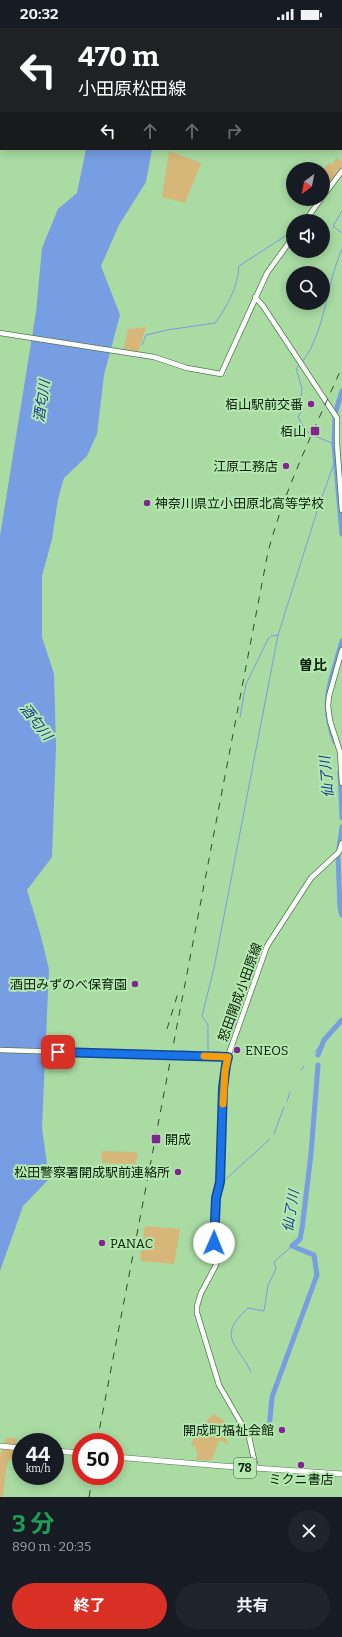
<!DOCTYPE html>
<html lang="ja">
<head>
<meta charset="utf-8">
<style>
	:root { --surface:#171b24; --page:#20242c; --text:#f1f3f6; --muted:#9ea1a6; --accent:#d93025 }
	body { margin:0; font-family:Bitter,"Noto Sans JP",serif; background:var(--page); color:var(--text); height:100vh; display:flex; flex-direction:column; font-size:15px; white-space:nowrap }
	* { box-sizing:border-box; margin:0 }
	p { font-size:13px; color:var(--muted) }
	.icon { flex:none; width:22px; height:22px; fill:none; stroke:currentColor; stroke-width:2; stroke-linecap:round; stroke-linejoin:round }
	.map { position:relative; height:1469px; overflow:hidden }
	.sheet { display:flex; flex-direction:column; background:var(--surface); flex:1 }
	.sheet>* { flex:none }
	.banner { position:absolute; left:0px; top:0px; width:342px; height:122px; box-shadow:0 2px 10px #0003; background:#202124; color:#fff; overflow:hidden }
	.needle { width:26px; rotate:212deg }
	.fabs { position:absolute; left:286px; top:134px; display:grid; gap:8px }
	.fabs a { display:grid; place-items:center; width:44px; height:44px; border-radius:50%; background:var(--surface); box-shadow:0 2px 10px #0003; font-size:20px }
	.speed { position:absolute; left:12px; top:1405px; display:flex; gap:8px; font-size:20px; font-weight:700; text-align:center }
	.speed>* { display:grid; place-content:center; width:52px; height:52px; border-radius:50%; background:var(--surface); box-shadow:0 2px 10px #0003; line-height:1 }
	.speed small { font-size:10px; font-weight:400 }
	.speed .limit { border:6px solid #d22; background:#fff; color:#111 }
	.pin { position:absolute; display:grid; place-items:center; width:34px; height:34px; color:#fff; margin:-17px; border-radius:8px; box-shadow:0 2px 6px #0006 }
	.me { position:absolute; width:44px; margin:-22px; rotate:1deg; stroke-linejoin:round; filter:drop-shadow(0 0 3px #0008) }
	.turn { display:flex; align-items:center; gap:14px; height:84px; padding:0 12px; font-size:18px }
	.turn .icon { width:52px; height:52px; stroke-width:2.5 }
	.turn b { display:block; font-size:28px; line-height:34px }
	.lanes { display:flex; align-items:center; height:38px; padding:0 12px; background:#0003; justify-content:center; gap:20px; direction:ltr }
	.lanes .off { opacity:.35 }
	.round { display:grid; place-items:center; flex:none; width:42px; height:42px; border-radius:21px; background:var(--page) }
	.overview { display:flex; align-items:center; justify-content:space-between; height:68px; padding:0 12px }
	h1 { font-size:24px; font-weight:700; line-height:30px; color:#1e9e55 }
	.primary-button { display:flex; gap:8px; margin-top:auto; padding:8px 12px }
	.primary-button a { flex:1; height:46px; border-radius:24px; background:var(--accent); color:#fff; font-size:16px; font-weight:700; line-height:46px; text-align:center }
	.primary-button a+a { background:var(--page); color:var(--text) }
	.status { display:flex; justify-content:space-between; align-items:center; height:28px; padding:0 20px; background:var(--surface); direction:ltr }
	.status svg { height:11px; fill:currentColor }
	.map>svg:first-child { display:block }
	.green { fill:#d6b679 }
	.water { fill:#779de3 }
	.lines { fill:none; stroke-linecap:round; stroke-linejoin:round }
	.stream { stroke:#779de3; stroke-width:1 }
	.river { stroke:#779de3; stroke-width:5 }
	.secondary-casing { stroke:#4f7d4a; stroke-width:6 }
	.primary-casing { stroke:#4f7d4a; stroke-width:6 }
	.secondary { stroke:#fff; stroke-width:4.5 }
	.primary { stroke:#fff; stroke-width:5 }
	.rail { stroke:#304b2d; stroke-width:1; stroke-dasharray:7 7; stroke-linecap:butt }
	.secondary-bridge-casing { stroke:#4f7d4a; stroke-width:6; stroke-linecap:butt }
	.secondary-bridge { stroke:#fff; stroke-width:4.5 }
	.route-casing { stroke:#114b97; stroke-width:10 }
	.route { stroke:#1a73e8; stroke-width:7 }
	.slow { stroke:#f59e0b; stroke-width:7 }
	.poi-dot { fill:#832591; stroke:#b5e8b0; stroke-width:1.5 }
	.labels { text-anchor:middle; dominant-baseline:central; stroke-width:4; stroke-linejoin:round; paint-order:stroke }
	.shield { fill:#b5e8b0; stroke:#3d5a3a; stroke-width:1 }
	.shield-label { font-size:12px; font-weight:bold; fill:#0a1d08 }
	.poi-label { font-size:13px; fill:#0a1d08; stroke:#b5e8b0; text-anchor:end }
	.street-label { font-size:13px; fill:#0a1d08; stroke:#b5e8b0 }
	.water-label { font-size:14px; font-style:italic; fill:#153e8f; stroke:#b5e8b0 }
	.neighbourhood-label { font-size:14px; font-weight:bold; fill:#0a1d08; stroke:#b5e8b0 }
</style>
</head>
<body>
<div class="status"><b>20:32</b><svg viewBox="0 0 49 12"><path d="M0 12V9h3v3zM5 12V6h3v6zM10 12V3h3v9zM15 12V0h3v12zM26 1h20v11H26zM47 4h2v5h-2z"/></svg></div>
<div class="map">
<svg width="342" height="1469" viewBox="0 0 342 1469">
	<rect width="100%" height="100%" fill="#a9dba3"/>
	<!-- green -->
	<path class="green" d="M169,123l32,12 -16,40 -23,-6z
		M336,130l6,4v4l-19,25v-21l6,-7 3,2z
		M146,299l-8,25 -14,-3 4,-20z
		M101,1123l35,1 2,2 -3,10 -33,-1z
		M145,1198l35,3 -6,35 -33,-3 -1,-2z
		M213,1386l18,11 -5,14 3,6 -10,-5 -7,20h-16l2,-8 -3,-1 1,-4 -5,-2c4,-13 13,-21 22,-31z
		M9,1409l8,2 -2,21 -5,-1 -3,4 -4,34h-3v-41l6,-18h3z"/>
	<!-- water -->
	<path class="water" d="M86,121h66l-6,33 -27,43 -18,41 19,49 -16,60 -7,59 -10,22 -23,22 -6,21 -6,40 -10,37v61l12,37 2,73 -4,110 -25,33 13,43 9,36 -7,159 7,51 -26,27 -23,65v-735l36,-224 6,-64 16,-39 19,-16z"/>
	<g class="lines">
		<!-- stream -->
		<path class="stream" d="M342,183l-9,15 9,7
			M142,317l4,-10 21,-5 48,-7c12,-16 23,-36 24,-57l54,-35
			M303,333c23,-32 23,-76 39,-112
			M299,337l-3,4 6,19 -2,17 3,3 -5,9 7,13 7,5
			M315,408l19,8
			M240,689l6,-33 22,-45 3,-3 7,-1
			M180,1023l40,1
			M208,1024v-27l-6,-9 12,-48 64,-333 41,-130 16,-44
			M315,1024l9,-12
			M301,1042l3,-4
			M287,1073l3,-9
			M274,1106l10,-27
			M226,1151l44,-40
			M251,1344c-14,-30 -35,-34 -3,-64l16,3 4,-26 8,-16 -2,-7 18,-16"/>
		<!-- river -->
		<path class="river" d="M342,363l-7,23 -1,30 8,90
			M335,714c-16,-42 -4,-60 7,-101
			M340,744l2,46
			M342,799l-4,28 2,53 2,7
			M318,1027l6,-15 18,-20
			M269,1402l3,-33 45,-122 -3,-20 -22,-9 8,-7 2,-10 9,-75 7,-89"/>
		<defs>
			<path id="secondary" d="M323,168l19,-25
				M305,193l16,-22
				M255,269l8,9 74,112v26l5,66
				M0,305l154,24 33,11 34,6 46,-101 26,-36
				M342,622l-13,46 -1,10 2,15 10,31 2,31
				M0,1022l66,2
				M193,1028l35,1
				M256,1440l-7,-31 -30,-52 -22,-72v-7l4,-13 15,-28 -2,-34 2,-33 4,-20v-21l5,-86 1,-9 41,-116 44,-68 28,-26 3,-9"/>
			<path id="primary" d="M0,1418l21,2
				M55,1423l26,2
				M115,1429l108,9 119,8"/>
		</defs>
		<!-- secondary casing -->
		<use href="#secondary" class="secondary-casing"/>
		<!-- primary casing -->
		<use href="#primary" class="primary-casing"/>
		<!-- secondary -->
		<use href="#secondary" class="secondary"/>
		<!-- primary -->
		<use href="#primary" class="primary"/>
		<!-- rail -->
		<path class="rail" d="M167,1001l11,-36
			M97,1414l171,-890c17,-64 47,-124 74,-185
			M89,1469l4,-21"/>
		<defs>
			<path id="secondary-bridge" d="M66,1024l127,4"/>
		</defs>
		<!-- secondary-bridge casing -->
		<use href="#secondary-bridge" class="secondary-bridge-casing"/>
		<!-- secondary-bridge -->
		<use href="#secondary-bridge" class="secondary-bridge"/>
	</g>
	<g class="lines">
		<defs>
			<path id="route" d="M58,1024l170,5 -2,8 -3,23 -3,94 -4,16 -2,45"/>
		</defs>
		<!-- route casing -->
		<use href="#route" class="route-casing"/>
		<!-- route -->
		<use href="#route" class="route"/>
		<!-- slow -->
		<path class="slow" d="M204,1028l24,1 -3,14 -2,33"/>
	</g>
	<!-- markers -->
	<g class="poi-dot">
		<circle cx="311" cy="376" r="4"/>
		<rect x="310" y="398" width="10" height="10" rx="2"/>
		<circle cx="286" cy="438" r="4"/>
		<circle cx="147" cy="475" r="4"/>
		<circle cx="135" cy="956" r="4"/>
		<circle cx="237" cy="1022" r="4"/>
		<rect x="151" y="1106" width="10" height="10" rx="2"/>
		<circle cx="178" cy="1144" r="4"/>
		<circle cx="102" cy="1215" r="4"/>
		<circle cx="282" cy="1402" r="4"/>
		<circle cx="301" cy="1437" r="4"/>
	</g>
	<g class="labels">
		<!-- shield labels -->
		<rect class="shield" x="234" y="1430" width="22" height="20" rx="3"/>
		<g class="shield-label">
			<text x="245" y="1440">78</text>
		</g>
		<!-- poi labels -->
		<g class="poi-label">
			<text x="303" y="376">栢山駅前交番</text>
			<text x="306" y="403">栢山</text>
			<text x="278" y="438">江原工務店</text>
			<text x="155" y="475" text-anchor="start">神奈川県立小田原北高等学校</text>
			<text x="127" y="956">酒田みずのべ保育園</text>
			<text x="245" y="1022" text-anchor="start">ENEOS</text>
			<text x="165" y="1111" text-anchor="start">開成</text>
			<text x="170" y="1144">松田警察署開成駅前連絡所</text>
			<text x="110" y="1215" text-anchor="start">PANAC</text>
			<text x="274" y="1402">開成町福祉会館</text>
			<text x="301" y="1451" text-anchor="middle">ミクニ書店</text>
		</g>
		<!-- street labels -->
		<g class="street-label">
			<text transform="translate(240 964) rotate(-70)">怒田開成小田原線</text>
		</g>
		<!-- water labels -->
		<g class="water-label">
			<text transform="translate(42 373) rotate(-82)">酒匂川</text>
			<text transform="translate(36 694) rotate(52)">酒匂川</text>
			<text transform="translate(327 749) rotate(-95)">仙了川</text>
			<text transform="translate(291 1183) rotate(-81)">仙了川</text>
		</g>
		<!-- neighbourhood labels -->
		<g class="neighbourhood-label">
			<text x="313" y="637">曽比</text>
		</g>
	</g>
</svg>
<div class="fabs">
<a><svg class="needle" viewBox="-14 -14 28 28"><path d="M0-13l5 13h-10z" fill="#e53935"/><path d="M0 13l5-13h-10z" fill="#9ea1a6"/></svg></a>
<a><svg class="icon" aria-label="sound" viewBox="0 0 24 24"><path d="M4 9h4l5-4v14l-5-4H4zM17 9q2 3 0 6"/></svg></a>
<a><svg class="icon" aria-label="search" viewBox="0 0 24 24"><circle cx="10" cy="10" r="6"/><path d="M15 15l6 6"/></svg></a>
</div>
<div class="speed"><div>44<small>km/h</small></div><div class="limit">50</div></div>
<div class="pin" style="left:58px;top:1024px;background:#d93025"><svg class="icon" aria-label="arrive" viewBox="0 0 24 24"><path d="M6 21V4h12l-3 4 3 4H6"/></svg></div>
<svg class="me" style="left:214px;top:1215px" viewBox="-20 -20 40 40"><circle r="19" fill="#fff"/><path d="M0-13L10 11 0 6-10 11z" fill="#1a73e8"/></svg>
<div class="banner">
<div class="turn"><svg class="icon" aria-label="left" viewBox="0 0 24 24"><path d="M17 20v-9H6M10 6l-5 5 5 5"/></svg><div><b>470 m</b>小田原松田線</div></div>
<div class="lanes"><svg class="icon" aria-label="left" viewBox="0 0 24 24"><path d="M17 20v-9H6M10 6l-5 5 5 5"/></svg><svg class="icon off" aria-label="ahead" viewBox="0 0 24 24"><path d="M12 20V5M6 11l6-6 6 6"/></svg><svg class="icon off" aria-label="ahead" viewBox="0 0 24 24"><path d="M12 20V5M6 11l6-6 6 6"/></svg><svg class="icon off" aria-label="right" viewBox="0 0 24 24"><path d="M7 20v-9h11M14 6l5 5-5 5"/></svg></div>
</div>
</div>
<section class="sheet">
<div class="overview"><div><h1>3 分</h1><p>890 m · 20:35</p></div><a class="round"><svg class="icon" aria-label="close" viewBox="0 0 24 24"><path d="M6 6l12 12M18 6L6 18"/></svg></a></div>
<div class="primary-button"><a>終了</a><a>共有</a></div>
</section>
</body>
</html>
